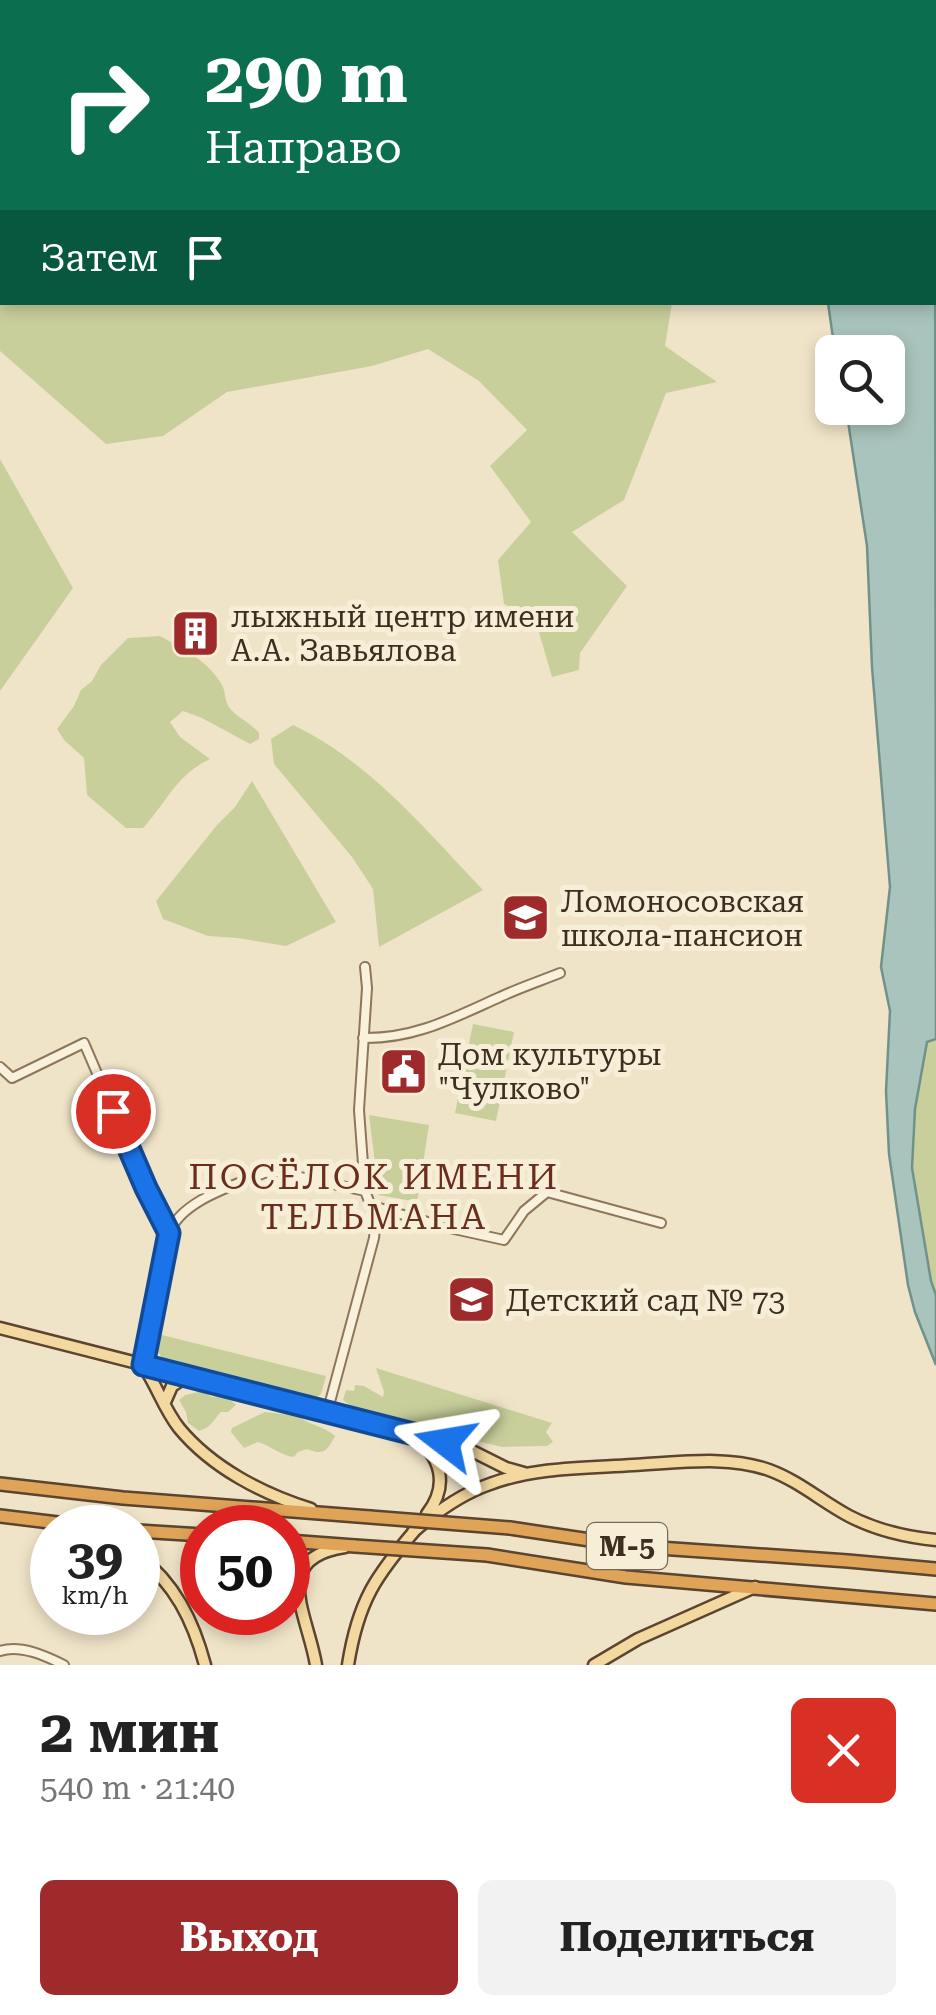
<!DOCTYPE html>
<html lang="ru">
<head>
<meta charset="utf-8">
<style>
	:root { --surface:#fff; --page:#f2f2f2; --text:#222; --muted:#767676; --accent:#9e2a2b }
	body { margin:0; font-family:"Roboto Serif",serif; background:var(--page); color:var(--text); height:100vh; display:flex; flex-direction:column; font-size:38px; white-space:nowrap }
	* { box-sizing:border-box; margin:0 }
	p { font-size:32px; color:var(--muted) }
	.icon { flex:none; width:55px; height:55px; fill:none; stroke:currentColor; stroke-width:2; stroke-linecap:round; stroke-linejoin:round }
	.map { position:relative; height:1665px; overflow:hidden }
	.drawer { display:flex; flex-direction:column; background:var(--surface); flex:1 }
	.drawer>* { flex:none }
	.guide { position:absolute; left:0px; top:0px; width:938px; height:305px; box-shadow:0 5px 15px #0003; background:#0b6e4f; color:#fff; overflow:hidden }
	.fabs { position:absolute; left:815px; top:335px; display:grid; gap:20px }
	.fabs a { display:grid; place-items:center; width:90px; height:90px; border-radius:15px; background:var(--surface); box-shadow:0 5px 15px #0003; font-size:50px }
	.speed { position:absolute; left:30px; top:1505px; display:flex; gap:20px; font-size:50px; font-weight:700; text-align:center }
	.speed>* { display:grid; place-content:center; width:130px; height:130px; border-radius:50%; background:var(--surface); box-shadow:0 5px 15px #0003; line-height:1 }
	.speed small { font-size:25px; font-weight:400 }
	.speed .limit { border:15px solid #d22; background:#fff; color:#111 }
	.pin { position:absolute; display:grid; place-items:center; width:85px; height:85px; color:#fff; margin:-42px; border:5px solid #fff; border-radius:50%; box-shadow:0 2px 10px #0007 }
	.me { position:absolute; width:110px; margin:-55px; rotate:284deg; stroke-linejoin:round; filter:drop-shadow(0 0 8px #0008) }
	.turn { display:flex; align-items:center; gap:35px; height:210px; padding:0 40px; font-size:45px }
	.turn .icon { width:130px; height:130px; stroke-width:2.5 }
	.turn b { display:block; font-size:70px; line-height:85px }
	.then { display:flex; align-items:center; height:95px; padding:0 40px; background:#0003; gap:20px; font-size:38px }
	.round { display:grid; place-items:center; flex:none; width:105px; height:105px; border-radius:15px; background:var(--page) }
	.head { display:flex; align-items:center; justify-content:space-between; height:170px; padding:0 40px }
	h1 { font-size:60px; font-weight:700; line-height:75px }
	.primary-button { display:flex; gap:20px; margin-top:auto; padding:20px 40px }
	.primary-button a { flex:1; height:115px; border-radius:15px; background:var(--accent); color:#fff; font-size:40px; font-weight:700; line-height:115px; text-align:center }
	.primary-button a+a { background:var(--page); color:var(--text) }
	.map>svg:first-child { display:block }
	.green { fill:#c9cf9b }
	.water { fill:#a9c4bc; stroke:#6f938a; stroke-width:2.5 }
	.lines { fill:none; stroke-linecap:round; stroke-linejoin:round }
	.minor-casing { stroke:#8d765c; stroke-width:12 }
	.major-casing { stroke:#5b4430; stroke-width:15 }
	.highway-casing { stroke:#5b4430; stroke-width:16 }
	.minor { stroke:#faf1dc; stroke-width:8 }
	.major { stroke:#f3d9a0; stroke-width:10 }
	.highway { stroke:#e0a458; stroke-width:11 }
	.highway-bridge-casing { stroke:#5b4430; stroke-width:16; stroke-linecap:butt }
	.highway-bridge { stroke:#e0a458; stroke-width:11 }
	.route-casing { stroke:#114b97; stroke-width:25 }
	.route { stroke:#1a73e8; stroke-width:18 }
	.labels { text-anchor:middle; dominant-baseline:central; stroke-width:10; stroke-linejoin:round; paint-order:stroke }
	.shield { fill:#f7eed8; stroke:#756857; stroke-width:2.5 }
	.shield-label { font-size:28px; font-weight:bold; fill:#3d2e20 }
	.poi-label { font-size:30px; fill:#3d2e20; stroke:#f7eed8; text-anchor:start }
	.quarter-label { font-size:35px; letter-spacing:2.5px; fill:#6b2e1e; stroke:#f7eed8 }
</style>
</head>
<body>
<div class="map">
<svg width="936" height="1665" viewBox="0 0 936 1665">
	<rect width="100%" height="100%" fill="#f0e4c8"/>
	<!-- green -->
	<path class="green" d="M0,0h724v2h-722v300l670,1 -7,43 52,36 -51,11 -42,107 -52,32 55,54 -47,67 -1,17 -27,7 -17,-58 -31,-15 -6,-44 33,-38 -41,-56 37,-36 -48,-49 -51,-32 -56,17 -145,26 -64,44 -57,8 -106,-93z
		M0,459l73,129 -73,103z
		M160,636c24,14 48,24 62,49 4,7 2,15 7,22 8,11 21,15 30,26v6l-9,5 -48,-26 -19,-7 -13,11 10,15 30,22c-34,16 -43,43 -67,69h-17l-39,-33 -3,-37 -20,-18 -7,-11 17,-23 7,-16 11,-9 9,-16 27,-27z
		M293,725c76,36 133,105 190,165l-104,57 -6,-58 -21,-32 -78,-93 -3,-25z
		M252,781l84,141 -50,24 -49,-8 -29,-2 -45,-17 -7,-18 61,-76 18,-18z
		M473,1024l41,8 -18,89 -41,-8z
		M934,1038l2,1v256l-5,-14 -19,-113 3,-59 13,-68z
		M369,1115l60,10 -12,77 -38,-7z
		M154,1333l172,43 -5,18 -9,7 -150,-43 -8,-12z
		M376,1368l176,55 -6,9 7,10 -6,4 -45,1 -145,-36 -14,-11 3,-10 8,1 1,-6 9,1 19,11 1,-5z
		M203,1391l9,6c12,-3 16,0 24,8l-8,7h-7c-8,8 -9,15 -22,19l-11,-8 -2,-11 -7,-12 6,-5z
		M265,1412l33,4c11,9 26,10 37,20 -8,15 -11,20 -28,13l-9,3 -4,5c-13,-1 -22,-11 -36,-15l-14,6 -13,-16 1,-4z"/>
	<!-- water -->
	<path class="water" d="M935,129l1,910 -9,3 -12,67 -3,59 19,113 5,14v70l-21,-53 -7,-27 -19,-131 -3,-63 4,-80 -9,-44 9,-80 -18,-220 -5,-121 -21,-138h42v-56h-53l-7,-49 107,-1z"/>
	<g class="lines">
		<defs>
			<path id="minor" d="M363,1038c52,1 90,-20 137,-41 19,-9 40,-16 60,-24
				M0,1067l12,11 72,-35 62,144 23,46
				M369,1205l76,22 59,13 20,-29 23,-19 114,31
				M143,1365l26,-132c13,-33 64,-47 95,-60l13,-1 88,19
				M327,1413l47,-175 2,-19 -11,-28 -6,-81 8,-122 -2,-21
				M0,1651c20,-7 46,5 64,14"/>
			<path id="major" d="M0,1328l423,108 43,12 40,20 18,5
				M144,1367c13,19 20,42 35,61 33,40 84,66 132,81
				M165,1402l7,-16 14,-9
				M412,1436c30,19 37,50 15,78
				M413,1532c23,-20 48,-38 77,-48 45,-17 96,-16 143,-19 44,-2 94,-10 136,5 30,11 52,31 80,46 27,14 56,21 87,24
				M138,1555c37,29 55,65 67,110
				M316,1665c-8,-50 -47,-107 29,-118
				M348,1665c10,-64 28,-90 69,-137
				M594,1665l44,-26 117,-52"/>
			<path id="highway" d="M0,1484l123,14 247,19
				M0,1516l99,12
				M510,1528l120,18 218,15 88,8
				M138,1531l64,4
				M288,1541l67,5
				M487,1555l139,22 310,27"/>
		</defs>
		<!-- minor casing -->
		<use href="#minor" class="minor-casing"/>
		<!-- major casing -->
		<use href="#major" class="major-casing"/>
		<!-- highway casing -->
		<use href="#highway" class="highway-casing"/>
		<!-- minor -->
		<use href="#minor" class="minor"/>
		<!-- major -->
		<use href="#major" class="major"/>
		<!-- highway -->
		<use href="#highway" class="highway"/>
		<defs>
			<path id="highway-bridge" d="M370,1517l140,11
				M355,1546l132,9"/>
		</defs>
		<!-- highway-bridge casing -->
		<use href="#highway-bridge" class="highway-bridge-casing"/>
		<!-- highway-bridge -->
		<use href="#highway-bridge" class="highway-bridge"/>
	</g>
	<g class="lines">
		<defs>
			<path id="route" d="M113,1111l33,77 23,45 -26,132 302,77"/>
		</defs>
		<!-- route casing -->
		<use href="#route" class="route-casing"/>
		<!-- route -->
		<use href="#route" class="route"/>
	</g>
	<!-- icons -->
	<defs>
		<symbol id="building-square" viewBox="-11 -11 22 22"><rect x="-9" y="-9" width="18" height="18" rx="4" fill="#9e2a2b" stroke="#f7eed8"/><path d="M-4-6H4V6H1V3H-1V6H-4ZM-2.5-4.3h1.7v1.8h-1.7ZM.8-4.3h1.7v1.8H.8ZM-2.5-1h1.7V.8h-1.7ZM.8-1h1.7V.8H.8Z" fill="#fff"/></symbol>
		<symbol id="school-square" viewBox="-11 -11 22 22"><rect x="-9" y="-9" width="18" height="18" rx="4" fill="#9e2a2b" stroke="#f7eed8"/><path d="M0-5L7-2L0 1L-7-2ZM-4 1L0 2.5L4 1V4Q0 6-4 4Z" fill="#fff"/></symbol>
		<symbol id="civic-square" viewBox="-11 -11 22 22"><rect x="-9" y="-9" width="18" height="18" rx="4" fill="#9e2a2b" stroke="#f7eed8"/><path d="M-.6-6.5H3V-4.5H.6V-3L4-1V1h2V6H-6V1h2V-1L-.6-3ZM-1.2 2.5V6h2.4V2.5Z" fill="#fff"/></symbol>
	</defs>
	<g fill-rule="evenodd">
		<use href="#building-square" x="168" y="606" width="55" height="55"/>
		<use href="#school-square" x="498" y="890" width="55" height="55"/>
		<use href="#civic-square" x="376" y="1044" width="55" height="55"/>
		<use href="#school-square" x="444" y="1272" width="55" height="55"/>
	</g>
	<g class="labels">
		<!-- shield labels -->
		<rect class="shield" x="587" y="1523" width="80" height="46" rx="8"/>
		<g class="shield-label">
			<text x="627" y="1546">М-5</text>
		</g>
		<!-- poi labels -->
		<g class="poi-label">
			<text x="231" y="616">лыжный центр имени<tspan x="231" dy="34">А.А. Завьялова</tspan></text>
			<text x="561" y="901">Ломоносовская<tspan x="561" dy="34">школа-пансион</tspan></text>
			<text x="438" y="1054">Дом культуры<tspan x="438" dy="34">"Чулково"</tspan></text>
			<text x="506" y="1300">Детский сад № 73</text>
		</g>
		<!-- quarter labels -->
		<g class="quarter-label">
			<text x="374" y="1177">ПОСЁЛОК ИМЕНИ<tspan x="374" dy="40">ТЕЛЬМАНА</tspan></text>
		</g>
	</g>
</svg>
<div class="fabs">
<a><svg class="icon" aria-label="search" viewBox="0 0 24 24"><circle cx="10" cy="10" r="6"/><path d="M15 15l6 6"/></svg></a>
</div>
<div class="speed"><div>39<small>km/h</small></div><div class="limit">50</div></div>
<div class="pin" style="left:113px;top:1111px;background:#d93025"><svg class="icon" aria-label="arrive" viewBox="0 0 24 24"><path d="M6 21V4h12l-3 4 3 4H6"/></svg></div>
<svg class="me" style="left:445px;top:1442px" viewBox="-20 -20 40 40"><path d="M0-17L14 15 0 8-14 15z" fill="#1a73e8" stroke="#fff" stroke-width="4"/></svg>
<div class="guide">
<div class="turn"><svg class="icon" aria-label="right" viewBox="0 0 24 24"><path d="M7 20v-9h11M14 6l5 5-5 5"/></svg><div><b>290 m</b>Направо</div></div>
<div class="then">Затем<svg class="icon" aria-label="arrive" viewBox="0 0 24 24"><path d="M6 21V4h12l-3 4 3 4H6"/></svg></div>
</div>
</div>
<section class="drawer">
<div class="head"><div><h1>2 мин</h1><p>540 m · 21:40</p></div><a class="round" style="background:#d93025;color:#fff"><svg class="icon" aria-label="close" viewBox="0 0 24 24"><path d="M6 6l12 12M18 6L6 18"/></svg></a></div>
<div class="primary-button"><a>Выход</a><a>Поделиться</a></div>
</section>
</body>
</html>
